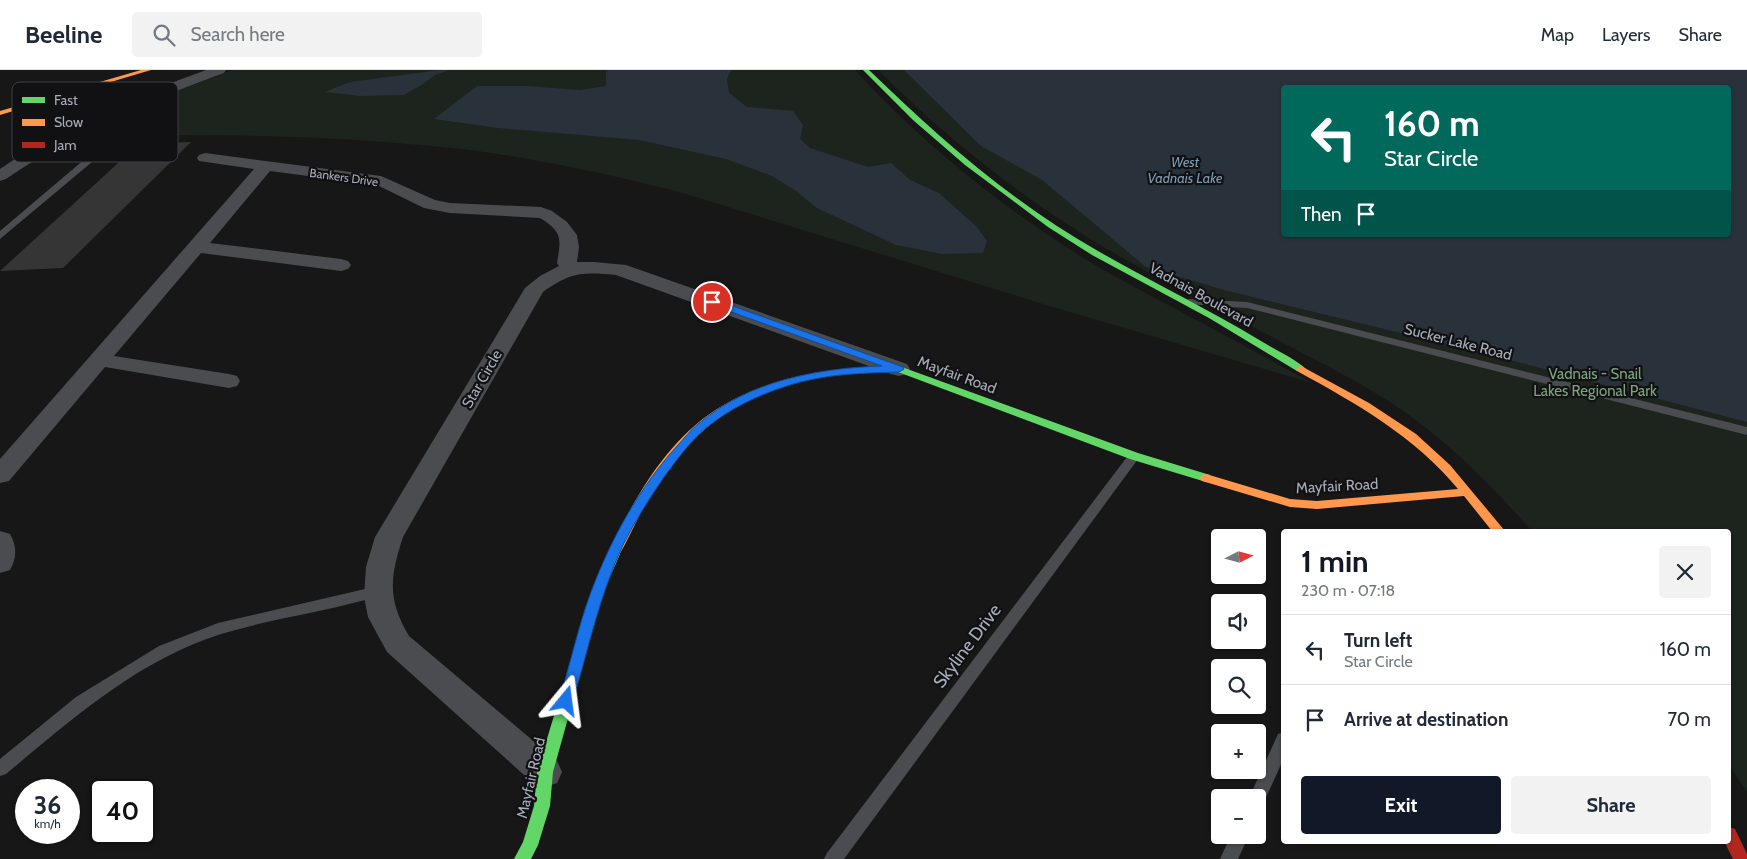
<!DOCTYPE html>
<html lang="en">
<head>
<meta charset="utf-8">
<style>
	:root { --surface:#fff; --page:#f2f2f3; --text:#1f2937; --muted:#747a83; --line:#e0e1e3; --accent:#111827 }
	body { margin:0; font-family:Cabin,sans-serif; background:var(--page); color:var(--text); height:100vh; display:flex; flex-direction:column; font-size:19px; white-space:nowrap }
	* { box-sizing:border-box; margin:0 }
	p { font-size:16px; color:var(--muted) }
	.icon { flex:none; width:28px; height:28px; fill:none; stroke:currentColor; stroke-width:2; stroke-linecap:round; stroke-linejoin:round }
	.map { position:relative; flex:1; overflow:hidden }
	.panel { position:absolute; left:1281px; top:459px; width:450px; height:315px; display:flex; flex-direction:column; background:var(--surface); border-radius:5px; box-shadow:0 1px 4px #0004 }
	.panel>* { flex:none }
	.top-card { position:absolute; left:1281px; top:15px; width:450px; height:152px; border-radius:5px; box-shadow:0 1px 4px #0004; background:#00695c; color:#fff; overflow:hidden }
	.needle { width:32px; rotate:84deg }
	.buttons { position:absolute; left:1211px; top:459px; display:grid; gap:10px }
	.buttons a { display:grid; place-items:center; width:55px; height:55px; border-radius:5px; background:var(--surface); box-shadow:0 1px 4px #0004; font-size:25px }
	.speed { position:absolute; left:15px; top:709px; display:flex; gap:10px; font-size:25px; font-weight:700; text-align:center }
	.speed>* { display:grid; place-content:center; width:65px; height:65px; border-radius:50%; background:var(--surface); box-shadow:0 1px 4px #0004; line-height:1 }
	.speed small { font-size:12px; font-weight:400 }
	.speed .limit { border:2px solid #111; border-radius:8px; background:#fff; color:#111 }
	.pin { position:absolute; display:grid; place-items:center; width:42px; height:42px; color:#fff; margin:-21px; border:2px solid #fff; border-radius:50%; box-shadow:0 1px 5px #0007 }
	.me { position:absolute; width:55px; margin:-28px; rotate:16deg; stroke-linejoin:round; filter:drop-shadow(0 0 4px #0008) }
	.turn { display:flex; align-items:center; gap:18px; height:105px; padding:0 20px; font-size:22px }
	.turn .icon { width:65px; height:65px; stroke-width:2.5 }
	.turn b { display:block; font-size:35px; line-height:42px }
	.then { display:flex; align-items:center; height:48px; padding:0 20px; background:#0003; gap:10px; font-size:19px }
	.round { display:grid; place-items:center; flex:none; width:52px; height:52px; border-radius:5px; background:var(--page) }
	.summary { display:flex; align-items:center; justify-content:space-between; height:85px; padding:0 20px }
	h1 { font-size:30px; font-weight:800; line-height:38px; color:var(--accent) }
	.action { display:flex; gap:10px; margin-top:auto; padding:10px 20px }
	.action a { flex:1; height:58px; border-radius:5px; background:var(--accent); color:#fff; font-size:20px; font-weight:800; line-height:58px; text-align:center }
	.action a+a { background:var(--page); color:var(--text) }
	ul { padding:0; list-style:none }
	li { display:flex; align-items:center; gap:15px; height:70px; padding:0 20px; border-top:1px solid var(--line) }
	li div { flex:1 }
	li b { display:block; font-size:19px }
	li em { font-style:normal }
	header { display:flex; align-items:center; gap:30px; box-sizing:border-box; height:70px; padding:0 25px; background:var(--surface); border-bottom:1px solid var(--line) }
	header strong { font-size:24px }
	nav { display:flex; gap:28px; margin-inline-start:auto; font-size:18px }
	.search { width:350px; height:45px; background:var(--page); display:flex; align-items:center; gap:12px; box-sizing:border-box; padding:0 18px; border-radius:5px; color:var(--muted); font-size:19px }
	.map>svg:first-child { display:block }
	.green { fill:#1c241d; fill-rule:evenodd }
	.water { fill:#29323a; fill-rule:evenodd }
	.building { fill:#353536 }
	.lines { fill:none; stroke-linecap:round; stroke-linejoin:round }
	.lane { fill:#4a4c50; fill-rule:evenodd }
	.street { fill:#4a4c50; fill-rule:evenodd }
	.fast { fill:#63d668; fill-rule:evenodd }
	.slow { fill:#ff974d; fill-rule:evenodd }
	.jam { fill:#b3261e; fill-rule:evenodd }
	.route { fill:#1a73e8; stroke:#114b97 }
	.labels { text-anchor:middle; dominant-baseline:central; stroke-width:4.5; stroke-linejoin:round; paint-order:stroke }
	.far-street-label { font-size:12px; fill:#a7adb9; stroke:#111113 }
	.far-water-label { font-size:14px; font-style:italic; fill:#7c9db6; stroke:#111113 }
	.street-label { font-size:15px; fill:#a7adb9; stroke:#111113 }
	.park-label { font-size:15px; fill:#7da57d; stroke:#111113 }
	.near-street-label { font-size:18px; fill:#a7adb9; stroke:#111113 }
	.key { fill:#111113; stroke:#3e4045; stroke-width:1 }
	.key-label { font-size:14px; fill:#a7adb9 }
</style>
</head>
<body>
<header>
<strong>Beeline</strong>
<div class="search"><svg class="icon" aria-label="search" viewBox="0 0 24 24"><circle cx="10" cy="10" r="6"/><path d="M15 15l6 6"/></svg>Search here</div>
<nav><a>Map</a><a>Layers</a><a>Share</a></nav>
</header>
<div class="map">
<svg width="1747" height="789" viewBox="0 0 1747 789">
	<rect width="100%" height="100%" fill="#171717"/>
	<!-- green -->
	<path class="green" d="M232,0h623c66,72 144,135 227,187 29,18 60,34 90,50 47,25 93,50 140,76l-266,-78 -370,-114c-84,-21 -169,-39 -256,-46 -114,-11 -229,-11 -344,-9l67,-32z
		M878,0h869v722l-18,-27v-234h-197c-41,-46 -85,-91 -136,-125 -30,-20 -61,-36 -92,-52 -61,-33 -123,-63 -183,-97 -88,-50 -171,-115 -243,-187zM1284,18h445v147h-445z"/>
	<!-- water -->
	<path class="water" d="M440,0h9l-14,5 -12,9 -19,11 -44,1 -35,-4 25,-10z
		M608,0h123l-4,9 2,14 18,14 46,4 10,14 -3,14 10,9 58,19 23,-4 19,17 29,13 38,34 10,14 -4,12 -41,1 -46,-9 -79,-37 -21,-17 -24,-15 -46,-17 -87,-19 -141,-12 -64,-9 43,-33h49l54,4 26,-4v-13z
		M904,0h843v352l-268,-70 -255,-62 -78,-23 -104,-87 -61,-34zM1284,18h445v147h-445z"/>
	<!-- building -->
	<path class="building" d="M191,72l-128,126 -63,3 139,-127z"/>
	<g class="lines">
		<!-- lane -->
		<path class="lane" d="M129,75l4,2 -1,2 -19,2 -15,6 -98,82v-8l92,-78 20,-6z
			M1190,229l57,3 500,125v8l-500,-127 -61,-4v-4z
			M1134,382l6,4 -2,3 -294,400h-20l3,-6 303,-400z
			M378,516l5,1 2,4 -2,4c-53,16 -109,23 -162,39 -83,26 -150,86 -215,140l-6,2v-17l76,-62 83,-51 59,-23z
			M1284,662v26l-21,46 -5,2v-8h-9l29,-64z
			M1231,765h18l-11,24h-18z"/>
		<!-- street -->
		<path class="street" d="M206,0h20l-2,3c-77,28 -151,60 -218,106l-6,2v-12c64,-44 134,-73 206,-99z
			M205,83l176,23 54,24 15,3 91,4 11,4 15,11 10,13 2,12 -2,15h17l32,3 281,99 3,5 -3,5 -8,2 -8,-2 -275,-99c-33,-3 -45,-3 -73,17l-140,245c-13,40 -16,62 6,99l148,125 5,11 -5,11 -12,4 -12,-4 -146,-131 -19,-35 -4,-20 2,-30 9,-30 150,-249 15,-12 19,-10 -2,-3c4,-24 6,-31 -17,-45l-90,-5 -26,-5 -47,-23 -107,-14 -60,72 131,16 7,2 3,4 -3,4 -7,2 -140,-18 -87,103 115,18 8,2 3,5 -3,5 -8,2 -124,-21 -96,114 -9,2v-24l254,-290 -55,-8 -2,-3 2,-3z
			M0,461l10,3c7,12 7,24 0,36l-10,3z"/>
		<!-- fast -->
		<path class="fast" d="M863,0h6c70,68 144,133 229,181 54,31 110,58 163,90 13,8 35,18 45,28l-1,2h-8l-88,-53 -117,-63 -44,-28 -83,-62 -52,-45z
			M899,296l239,87 72,22 2,3 -6,4 -76,-23 -232,-87 -31,1 -5,-3 5,-3z
			M614,480l4,1 2,3 -17,39 -50,179 -3,34 -12,39 -7,14h-17l9,-17 11,-36 3,-34 54,-179 17,-39 2,-3z"/>
		<!-- slow -->
		<path class="slow" d="M141,0h10l-151,45v-4z
			M1301,296l68,37 47,31 34,31 55,66h-13l-28,-35 -147,13 -27,-2 -88,-26 -2,-3 2,-3 4,-1 84,25 27,2 141,-12c-44,-53 -101,-85 -161,-118l-1,-2z
			M867,297l4,1 1,2 -1,2c-8,2 -16,2 -23,2 -15,1 -30,4 -45,7 -75,18 -118,57 -157,122 -10,18 -18,37 -28,54h-8l-2,-3c24,-52 57,-111 106,-143 45,-30 100,-41 153,-44z"/>
		<!-- jam -->
		<path class="jam" d="M1729,757l6,2 12,25v5h-14l-9,-18h5z"/>
	</g>
	<!-- route -->
	<path class="route" d="M709,230h7l187,67 1,2 -5,3c-38,1 -76,2 -112,14 -29,9 -58,23 -81,42 -16,13 -30,33 -42,49 -15,22 -29,44 -41,68 -23,49 -35,104 -50,156l-2,4 -5,2 -5,-2 -2,-4c11,-36 19,-74 32,-109 20,-53 48,-104 86,-146 7,-7 13,-16 21,-22 50,-43 121,-56 184,-58l-173,-62z"/>
	<g class="labels">
		<!-- far-street labels -->
		<g class="far-street-label">
			<text transform="translate(344 107) rotate(8)">Bankers Drive</text>
		</g>
		<!-- far-water labels -->
		<g class="far-water-label">
			<text x="1185" y="92">West<tspan x="1185" dy="16">Vadnais Lake</tspan></text>
		</g>
		<!-- street labels -->
		<g class="street-label">
			<text transform="translate(1201 225) rotate(29)">Vadnais Boulevard</text>
			<text transform="translate(1458 272) rotate(14)">Sucker Lake Road</text>
			<text transform="translate(957 305) rotate(20)">Mayfair Road</text>
			<text transform="translate(482 309) rotate(-60)">Star Circle</text>
			<text transform="translate(1337 416) rotate(-3)">Mayfair Road</text>
			<text transform="translate(531 708) rotate(-77)">Mayfair Road</text>
		</g>
		<!-- park labels -->
		<g class="park-label">
			<text x="1595" y="304">Vadnais - Snail<tspan x="1595" dy="17">Lakes Regional Park</tspan></text>
		</g>
		<!-- near-street labels -->
		<g class="near-street-label">
			<text transform="translate(967 576) rotate(-53)">Skyline Drive</text>
		</g>
	</g>
	<!-- legend -->
	<rect x="12" y="12" width="166" height="80" rx="8" class="key"/>
	<rect x="22" y="27" width="23" height="6" fill="#63d668"/>
	<rect x="22" y="49" width="23" height="7" fill="#ff974d"/>
	<rect x="22" y="72" width="23" height="6" fill="#b3261e"/>
	<g class="key-label">
		<text x="54" y="35">Fast</text>
		<text x="54" y="57">Slow</text>
		<text x="54" y="80">Jam</text>
	</g>
</svg>
<div class="buttons">
<a><svg class="needle" viewBox="-14 -14 28 28"><path d="M0-13l5 13h-10z" fill="#e53935"/><path d="M0 13l5-13h-10z" fill="#747a83"/></svg></a>
<a><svg class="icon" aria-label="sound" viewBox="0 0 24 24"><path d="M4 9h4l5-4v14l-5-4H4zM17 9q2 3 0 6"/></svg></a>
<a><svg class="icon" aria-label="search" viewBox="0 0 24 24"><circle cx="10" cy="10" r="6"/><path d="M15 15l6 6"/></svg></a>
<a>+</a>
<a>−</a>
</div>
<div class="speed"><div>36<small>km/h</small></div><div class="limit">40</div></div>
<div class="pin" style="left:712px;top:232px;background:#d93025"><svg class="icon" aria-label="arrive" viewBox="0 0 24 24"><path d="M6 21V4h12l-3 4 3 4H6"/></svg></div>
<svg class="me" style="left:566px;top:631px" viewBox="-20 -20 40 40"><path d="M0-17L14 15 0 8-14 15z" fill="#1a73e8" stroke="#fff" stroke-width="4"/></svg>
<div class="top-card">
<div class="turn"><svg class="icon" aria-label="left" viewBox="0 0 24 24"><path d="M17 20v-9H6M10 6l-5 5 5 5"/></svg><div><b>160 m</b>Star Circle</div></div>
<div class="then">Then<svg class="icon" aria-label="arrive" viewBox="0 0 24 24"><path d="M6 21V4h12l-3 4 3 4H6"/></svg></div>
</div>
<section class="panel">
<div class="summary"><div><h1>1 min</h1><p>230 m · 07:18</p></div><a class="round"><svg class="icon" aria-label="close" viewBox="0 0 24 24"><path d="M6 6l12 12M18 6L6 18"/></svg></a></div>
<ul>
<li><svg class="icon" aria-label="left" viewBox="0 0 24 24"><path d="M17 20v-9H6M10 6l-5 5 5 5"/></svg><div><b>Turn left</b><p>Star Circle</p></div><em>160 m</em></li>
<li><svg class="icon" aria-label="arrive" viewBox="0 0 24 24"><path d="M6 21V4h12l-3 4 3 4H6"/></svg><div><b>Arrive at destination</b></div><em>70 m</em></li>
</ul>
<div class="action"><a>Exit</a><a>Share</a></div>
</section>
</div>
</body>
</html>
